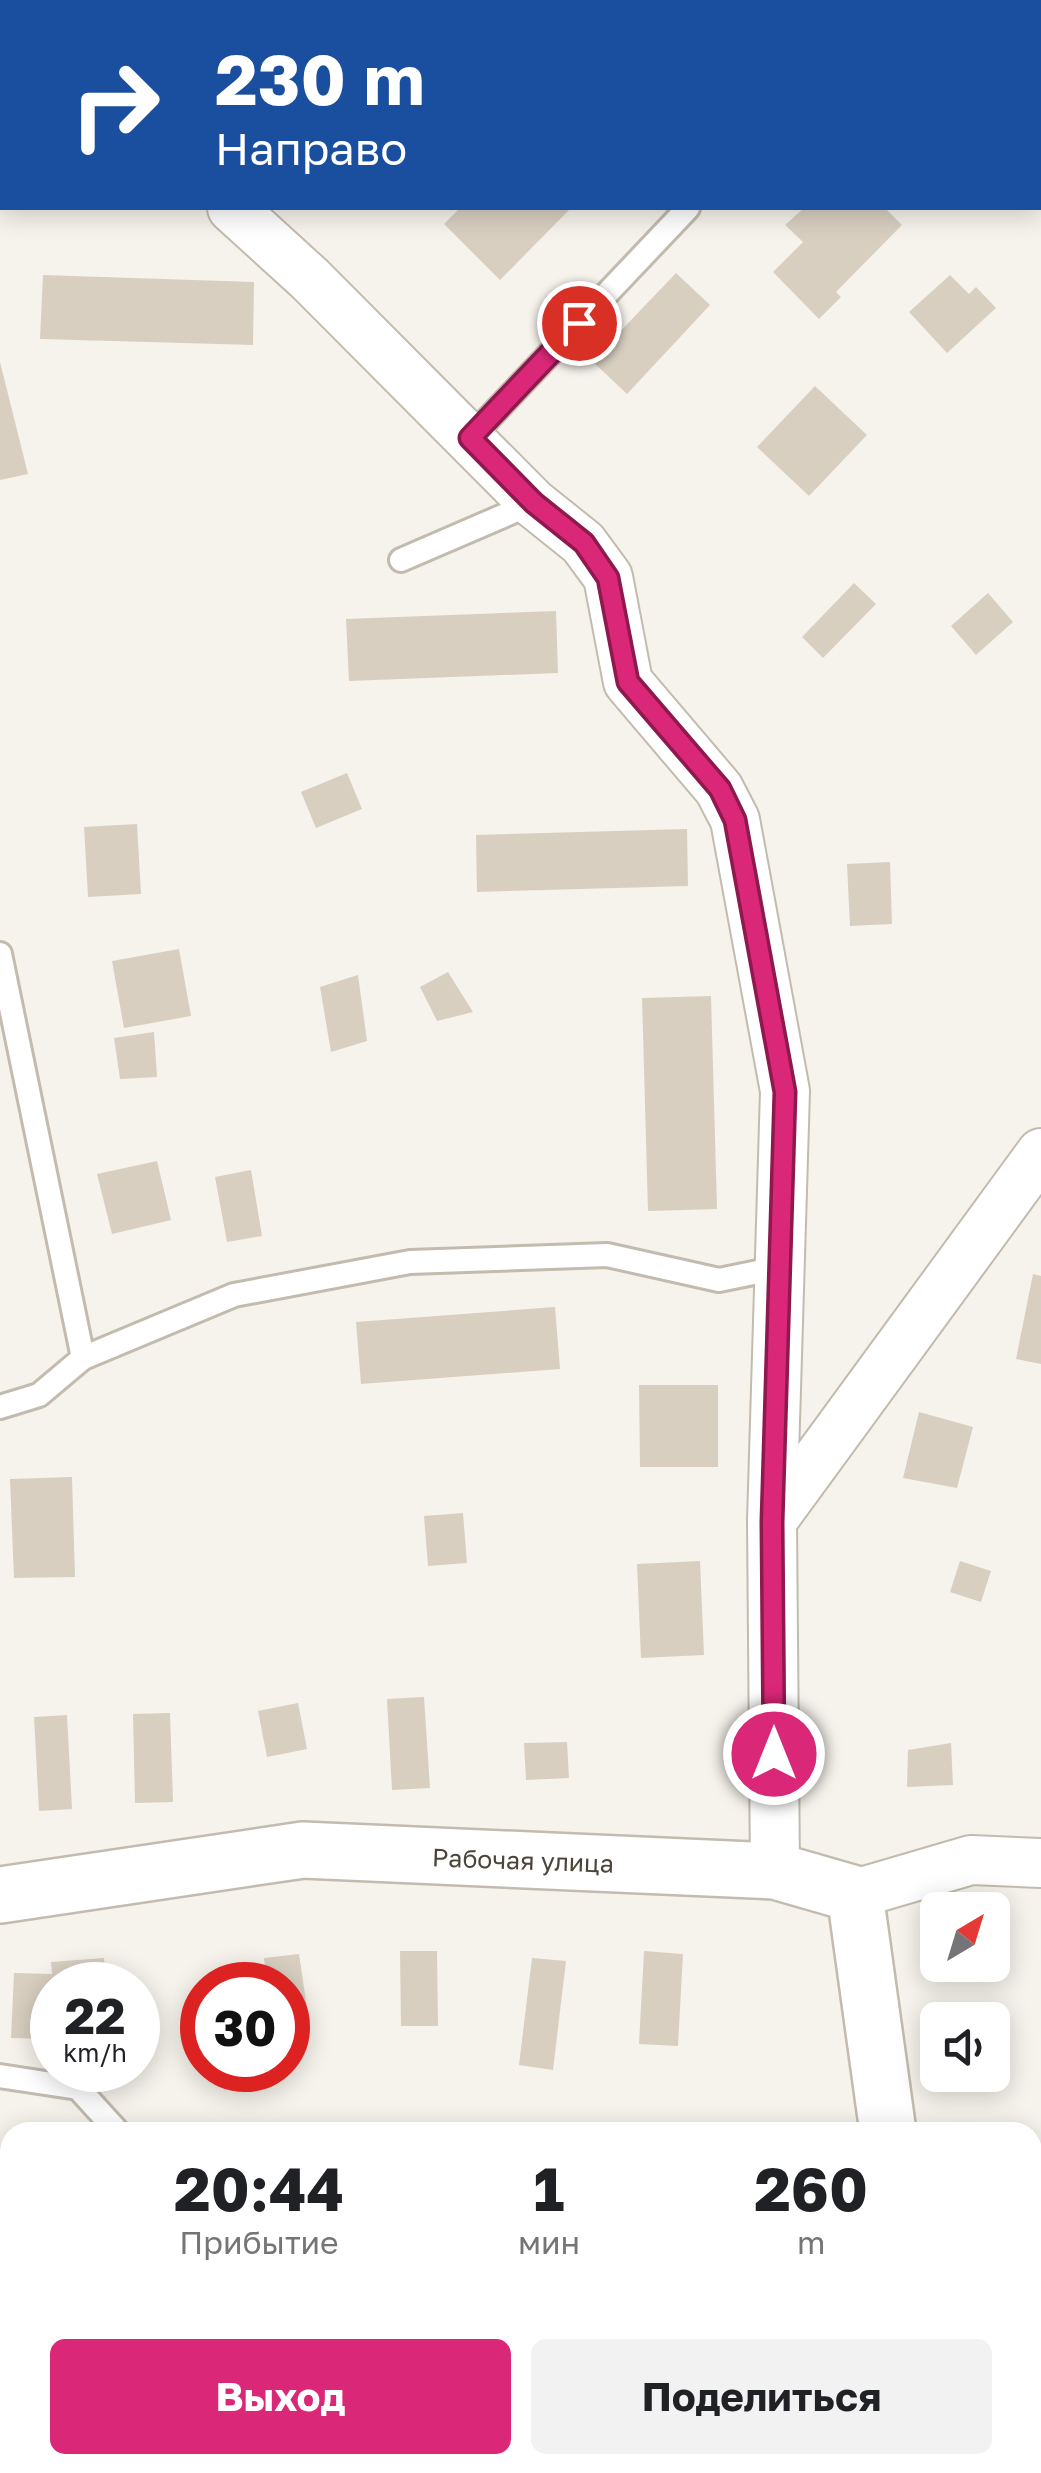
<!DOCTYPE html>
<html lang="ru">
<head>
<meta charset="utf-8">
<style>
	:root { --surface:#fff; --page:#f2f2f2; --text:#202124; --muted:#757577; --accent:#db2777 }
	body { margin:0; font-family:"Golos Text",sans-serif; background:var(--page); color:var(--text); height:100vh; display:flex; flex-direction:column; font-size:38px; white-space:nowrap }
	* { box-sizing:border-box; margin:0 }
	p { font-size:32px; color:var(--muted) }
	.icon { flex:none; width:55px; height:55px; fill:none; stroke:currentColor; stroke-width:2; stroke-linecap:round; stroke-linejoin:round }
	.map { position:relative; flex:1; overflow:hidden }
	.details { position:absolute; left:0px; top:2122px; width:1042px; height:352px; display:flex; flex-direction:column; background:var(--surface); border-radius:30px 30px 0 0; box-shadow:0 5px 25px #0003 }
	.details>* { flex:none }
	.top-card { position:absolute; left:0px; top:0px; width:1042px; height:210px; box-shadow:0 5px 25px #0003; background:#1a4fa0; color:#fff; overflow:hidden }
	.needle { width:65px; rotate:38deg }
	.tools { position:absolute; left:920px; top:1892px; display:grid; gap:20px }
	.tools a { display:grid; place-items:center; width:90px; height:90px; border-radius:15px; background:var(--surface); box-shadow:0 5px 25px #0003; font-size:50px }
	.speed { position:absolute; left:30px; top:1962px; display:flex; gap:20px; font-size:50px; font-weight:700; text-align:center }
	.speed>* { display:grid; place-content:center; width:130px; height:130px; border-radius:50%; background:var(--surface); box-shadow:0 5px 25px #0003; line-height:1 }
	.speed small { font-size:25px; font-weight:400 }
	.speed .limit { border:15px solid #d22; background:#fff; color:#111 }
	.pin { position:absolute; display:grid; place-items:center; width:85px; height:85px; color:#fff; margin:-42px; border:5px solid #fff; border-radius:50%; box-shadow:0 2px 10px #0007 }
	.me { position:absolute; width:110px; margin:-55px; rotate:0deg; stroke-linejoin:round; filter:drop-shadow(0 0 8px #0008) }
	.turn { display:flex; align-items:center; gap:35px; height:210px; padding:0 50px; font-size:45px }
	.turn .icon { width:130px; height:130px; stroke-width:2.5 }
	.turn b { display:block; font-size:70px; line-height:85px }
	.eta { display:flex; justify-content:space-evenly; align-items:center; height:170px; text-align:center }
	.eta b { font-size:60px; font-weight:700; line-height:70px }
	.button { display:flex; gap:20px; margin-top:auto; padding:20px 50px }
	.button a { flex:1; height:115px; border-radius:15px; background:var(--accent); color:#fff; font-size:40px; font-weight:700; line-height:115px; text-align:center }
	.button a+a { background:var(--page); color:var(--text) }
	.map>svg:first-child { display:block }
	.building { fill:#d8cfc1 }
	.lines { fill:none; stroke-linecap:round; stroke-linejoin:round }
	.service-casing { stroke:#c2bbae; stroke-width:28 }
	.minor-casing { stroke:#c2bbae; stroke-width:52 }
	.tertiary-casing { stroke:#c2bbae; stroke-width:60 }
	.service { stroke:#fff; stroke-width:22 }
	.minor { stroke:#fff; stroke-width:48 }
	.tertiary { stroke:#fff; stroke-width:55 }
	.route-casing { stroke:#8e194d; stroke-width:25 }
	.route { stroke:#db2777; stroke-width:18 }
	.labels { text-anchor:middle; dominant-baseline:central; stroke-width:8; stroke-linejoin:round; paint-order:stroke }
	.street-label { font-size:25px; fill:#4b4439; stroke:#fff }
</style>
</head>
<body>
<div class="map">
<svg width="1041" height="2473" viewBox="0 0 1041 2473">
	<rect width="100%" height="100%" fill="#f6f3ec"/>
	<!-- building -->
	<path class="building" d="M460,208h111l-71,72 -56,-56z
		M804,208h81l17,17 -66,67 5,5 -22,22 -46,-47 30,-30 -18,-17z
		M676,273l34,32 -83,89 -35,-33z
		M43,275l211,7 -1,63 -213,-6z
		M950,275l19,19 7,-7 20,21 -49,45 -38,-41z
		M0,362l28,112 -28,6z
		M815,386l52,49 -58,61 -52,-49z
		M854,583l22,21 -53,54 -21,-21z
		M988,593l25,29 -37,33 -25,-29z
		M556,611l2,62 -209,8 -3,-62z
		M347,773l15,36 -46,19 -15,-36z
		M137,824l4,70 -53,3 -4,-70z
		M687,829l1,57 -211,6 -1,-57z
		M890,862l2,62 -42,2 -3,-62z
		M179,949l12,67 -67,12 -12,-67z
		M448,972l25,40 -36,9 -17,-34z
		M358,975l9,66 -36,11 -11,-65z
		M711,996l6,213 -69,2 -6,-213z
		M154,1032l3,45 -37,2 -6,-41z
		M157,1161l14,59 -59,14 -15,-60z
		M251,1170l11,66 -35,6 -12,-65z
		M1033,1274l8,2v88l-25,-5z
		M555,1307l5,62 -199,15 -5,-62z
		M639,1385h79v82h-78z
		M919,1412l54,15 -16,61 -54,-10z
		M72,1477l3,100 -61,1 -4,-99z
		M463,1513l4,50 -39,3 -4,-50z
		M700,1561l4,94 -63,3 -4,-94z
		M960,1561l31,10 -10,31 -31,-10z
		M424,1697l6,91 -38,2 -5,-91z
		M298,1703l9,46 -40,8 -9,-46z
		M170,1713l3,89 -38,1 -2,-89z
		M67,1715l5,94 -33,2 -5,-94z
		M567,1742l2,36 -43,2 -2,-37z
		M951,1743l2,42 -46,2 1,-37z
		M400,1951h37l1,75h-37z
		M644,1951l39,3 -5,92 -39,-2z
		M299,1954l8,54 -19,3v-26h-21l-3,-27z
		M104,1958l2,27h-54l-1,54 -40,-1 3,-65 38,1 -1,-12z
		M532,1958l34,3 -13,109 -34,-5z
		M257,2465h110l1,6 -11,2h-99z"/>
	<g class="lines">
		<defs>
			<path id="service" d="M895,2l3,-2
				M470,438l218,-230
				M401,560l132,-57
				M0,954l83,404 -44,37 -39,12
				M83,1358l151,-63 176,-33 197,-7 112,25 59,-12
				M0,2076l78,12 40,44
				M0,2456l10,-4
				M776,2465l9,8"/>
			<path id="minor" d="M20,0l2,2
				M232,208l78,71 223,224 50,40 25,34 20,105 91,107 16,31 50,271 -13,430 3,350
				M772,1521l269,-368
				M855,1894l116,-34 70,3"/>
			<path id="tertiary" d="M0,1895l303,-45 472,21 80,23 33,238
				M934,2465l1,8"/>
		</defs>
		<!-- service casing -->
		<use href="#service" class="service-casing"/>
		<!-- minor casing -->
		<use href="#minor" class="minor-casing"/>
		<!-- tertiary casing -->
		<use href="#tertiary" class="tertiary-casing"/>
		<!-- service -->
		<use href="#service" class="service"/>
		<!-- minor -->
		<use href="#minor" class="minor"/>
		<!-- tertiary -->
		<use href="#tertiary" class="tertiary"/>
	</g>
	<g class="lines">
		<defs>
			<path id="route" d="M579,323l-109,115 64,65 50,40 24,35 20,104 92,107 15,31 50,272 -13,430 2,232"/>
		</defs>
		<!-- route casing -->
		<use href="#route" class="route-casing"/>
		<!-- route -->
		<use href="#route" class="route"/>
	</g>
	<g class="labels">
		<!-- street labels -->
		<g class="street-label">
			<text transform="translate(523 1860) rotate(2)">Рабочая улица</text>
		</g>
	</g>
</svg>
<div class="tools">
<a><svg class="needle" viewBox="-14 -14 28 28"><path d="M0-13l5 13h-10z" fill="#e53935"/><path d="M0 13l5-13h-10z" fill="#757577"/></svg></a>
<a><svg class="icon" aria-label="sound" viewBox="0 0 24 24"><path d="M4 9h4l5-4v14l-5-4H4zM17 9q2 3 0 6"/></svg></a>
</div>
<div class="speed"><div>22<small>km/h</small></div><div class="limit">30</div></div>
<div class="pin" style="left:579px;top:323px;background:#d93025"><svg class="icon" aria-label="arrive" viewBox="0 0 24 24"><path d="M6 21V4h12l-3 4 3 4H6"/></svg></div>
<svg class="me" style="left:774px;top:1754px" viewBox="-20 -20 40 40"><circle r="17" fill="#db2777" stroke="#fff" stroke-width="3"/><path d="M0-11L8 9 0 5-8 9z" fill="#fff"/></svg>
<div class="top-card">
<div class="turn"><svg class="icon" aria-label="right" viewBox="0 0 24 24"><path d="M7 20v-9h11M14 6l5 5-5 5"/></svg><div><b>230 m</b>Направо</div></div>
</div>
<section class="details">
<div class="eta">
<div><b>20:44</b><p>Прибытие</p></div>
<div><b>1</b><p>мин</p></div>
<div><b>260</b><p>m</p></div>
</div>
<div class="button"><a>Выход</a><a>Поделиться</a></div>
</section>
</div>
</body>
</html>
